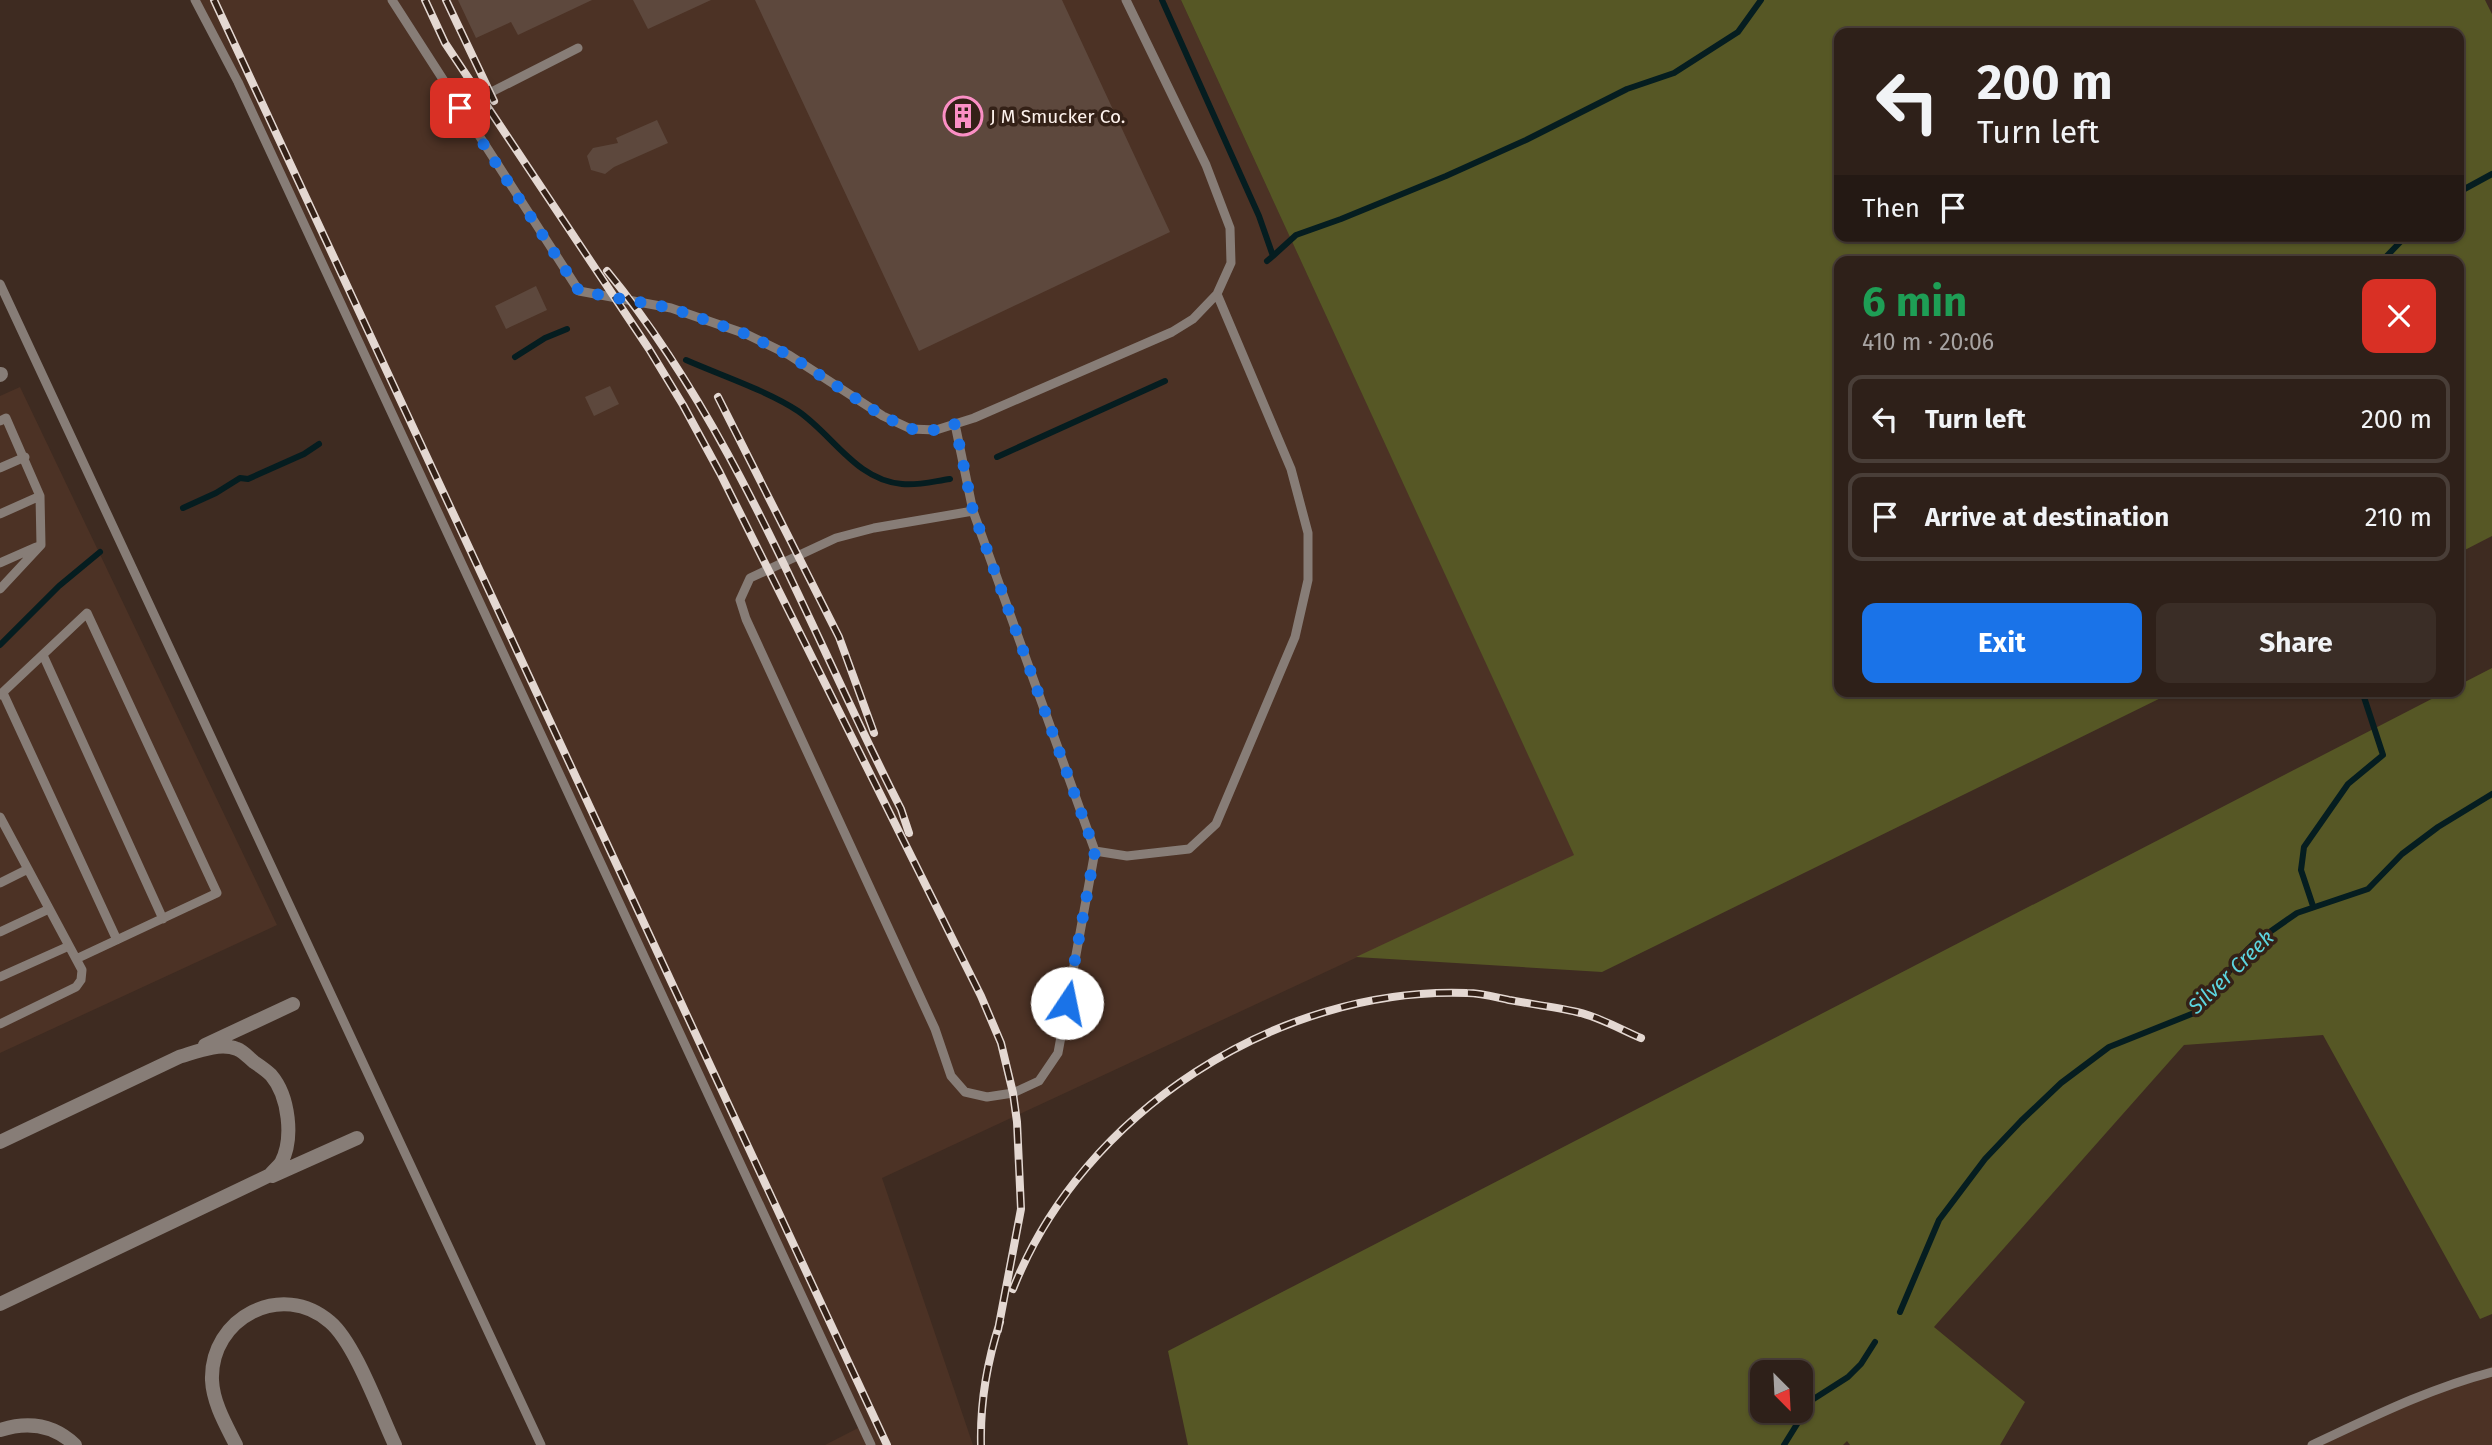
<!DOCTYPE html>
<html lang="en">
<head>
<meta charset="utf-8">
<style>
	:root { --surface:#2e2019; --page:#3a2d26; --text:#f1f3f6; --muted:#a7a3a2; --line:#493e38; --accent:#1a73e8 }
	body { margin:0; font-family:"Fira Sans",sans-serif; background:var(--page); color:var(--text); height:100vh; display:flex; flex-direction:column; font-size:26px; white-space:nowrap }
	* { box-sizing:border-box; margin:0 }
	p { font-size:23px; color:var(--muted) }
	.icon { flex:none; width:38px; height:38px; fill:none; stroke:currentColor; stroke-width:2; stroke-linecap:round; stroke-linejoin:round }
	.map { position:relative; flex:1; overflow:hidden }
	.panel { position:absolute; left:1834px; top:256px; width:630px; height:441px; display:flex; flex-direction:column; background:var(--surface); border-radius:14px; box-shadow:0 2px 5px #0004,0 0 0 2px var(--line) }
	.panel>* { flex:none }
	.guide { position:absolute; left:1834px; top:28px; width:630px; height:214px; border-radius:14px; box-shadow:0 2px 5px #0004,0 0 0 2px var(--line); background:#2e2019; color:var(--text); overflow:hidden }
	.needle { width:46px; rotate:156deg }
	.fabs { position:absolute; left:1750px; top:1360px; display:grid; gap:14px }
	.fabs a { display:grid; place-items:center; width:63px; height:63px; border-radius:14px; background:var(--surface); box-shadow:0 2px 5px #0004,0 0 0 2px var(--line); font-size:35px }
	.pin { position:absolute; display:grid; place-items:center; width:60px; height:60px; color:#fff; margin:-30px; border-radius:14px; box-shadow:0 4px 10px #0006 }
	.me { position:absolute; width:77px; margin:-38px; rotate:11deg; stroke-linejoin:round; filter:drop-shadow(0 0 5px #0008) }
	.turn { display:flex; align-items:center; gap:24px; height:147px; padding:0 28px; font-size:32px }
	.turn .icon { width:91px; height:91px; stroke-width:2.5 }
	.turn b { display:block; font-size:49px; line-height:60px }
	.then { display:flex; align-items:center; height:66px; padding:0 28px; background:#0003; gap:14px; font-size:26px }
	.round { display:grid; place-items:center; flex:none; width:74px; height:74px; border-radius:14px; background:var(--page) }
	.summary { display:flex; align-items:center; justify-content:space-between; height:119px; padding:0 28px }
	h1 { font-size:42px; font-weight:700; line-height:52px; color:#1e9e55 }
	.action { display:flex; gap:14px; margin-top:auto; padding:14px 28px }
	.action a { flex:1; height:80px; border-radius:14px; background:var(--accent); color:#fff; font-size:28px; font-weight:700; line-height:80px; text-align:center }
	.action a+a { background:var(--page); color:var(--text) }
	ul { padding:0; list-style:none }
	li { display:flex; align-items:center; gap:21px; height:88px; margin:0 14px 10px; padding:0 14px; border:4px solid var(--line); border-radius:14px }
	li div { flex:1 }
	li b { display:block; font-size:26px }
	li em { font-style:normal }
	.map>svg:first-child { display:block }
	.built { fill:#4c3225 }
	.green { fill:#565725; fill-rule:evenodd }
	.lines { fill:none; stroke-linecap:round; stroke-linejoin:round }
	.stream { stroke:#051d20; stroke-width:6 }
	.building { fill:#5d483d }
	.service { stroke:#877d77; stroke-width:9 }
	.minor { stroke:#877d77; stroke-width:14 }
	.rail-casing { stroke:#e4d8d2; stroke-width:8 }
	.rail { stroke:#342117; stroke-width:5; stroke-dasharray:16; stroke-linecap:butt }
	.route { stroke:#1a73e8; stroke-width:12; stroke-dasharray:0 21.6 }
	.labels { text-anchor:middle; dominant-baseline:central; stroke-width:7; stroke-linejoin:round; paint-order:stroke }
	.poi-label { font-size:19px; fill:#fdf2ed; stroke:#342117; text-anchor:start }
	.water-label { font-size:21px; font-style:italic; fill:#5cd4df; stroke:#342117 }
</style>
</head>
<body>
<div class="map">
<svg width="2492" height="1445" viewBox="0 0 2492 1445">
	<rect width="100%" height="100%" fill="#3e2b21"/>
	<!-- built -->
	<path class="built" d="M195,0h986l394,856 -693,322 91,267h-148l37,-19z
		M20,387l257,538 -277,128v-657z
		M2492,1366v79h-176z"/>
	<!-- green -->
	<path class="green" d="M1181,0h1304l7,14v522l-33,17v-292h-620v430h336l-573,281 -246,-15 218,-102zM1839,33h620v203h-620z
		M2492,668v646l-12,5 -157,-284 -139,10 -250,282 91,75 -25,43h-150l-3,-4 -4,4h-655l-20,-94 1279,-660h12v-6zM1762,1372h39v38h-39z"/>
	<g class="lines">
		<!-- stream -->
		<path class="stream" d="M1162,0l97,216 14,40 -6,5
			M2459,192l33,-18
			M1273,256l23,-21 45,-16 105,-43 80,-36 101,-51 47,-16 64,-41 23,-32
			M2382,261l24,-25
			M515,357l30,-19 22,-9
			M686,360c34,15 82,31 112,51 35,24 58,69 104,73 15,2 33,-3 48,-5
			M997,457l168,-76
			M183,508l33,-15 24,-15 8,1 56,-25 15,-10
			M0,645l59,-59 41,-34
			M2313,906l-12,-36 3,-23 44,-63 35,-29 -21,-64
			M1900,1312l39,-92 46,-61 36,-38 40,-38 48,-36 85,-34 16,-15 27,-38 17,-17 43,-30 71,-24 34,-35 36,-27 54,-33
			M1784,1445l28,-45 36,-23 13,-13 14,-22"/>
	</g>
	<!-- building -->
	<path class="building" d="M458,0h134l-74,35 -7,-13 -35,16z
		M633,0h78l-63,29z
		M755,0h307l108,232 -251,119z
		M657,120l11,23 -54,24 -9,7 -14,-4 -4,-14 6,-8 25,-5 -2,-5z
		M536,286l11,24 -41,19 -11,-23z
		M610,386l9,18 -25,12 -9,-19z"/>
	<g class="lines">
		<!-- service -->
		<path class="service" d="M195,0l43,82 633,1363
			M392,0l187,291 92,17 75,26 43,21 94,61 28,13 25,1 38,-12 198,-86 21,-13 24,-25 14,-31 -1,-35 -24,-63 -80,-165
			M460,108l118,-60
			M0,284l541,1161
			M0,421l6,-3 34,78 1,49 -41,44
			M955,424l18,87 122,340 32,5 62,-7 27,-25 79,-187 13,-57v-47l-17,-64 -74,-175
			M0,468l25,-11
			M973,511l-99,17 -38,10 -86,40 -10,22 6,19 189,410 16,47 14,16 22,5 26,-4 26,-12 19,-28 37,-202
			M0,514l40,-18
			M0,563l36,-16
			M43,655l120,264
			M3,693l114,247
			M0,695l87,-82 130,280 -141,66
			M0,817l82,153 -1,10 -5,7 -76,37
			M0,883l28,-14
			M0,932l49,-23
			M0,977l69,-31
			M2312,1445c58,-27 118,-57 180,-73"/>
		<!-- minor -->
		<path class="minor" d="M0,375l1,-1
			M205,1045l88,-41
			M0,1142l179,-85c17,-5 40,-15 58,-8 6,2 12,9 17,13 6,4 12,8 17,13 18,21 23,64 10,88 -3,4 -8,8 -11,12l-270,129
			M272,1176l85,-38
			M0,1430c28,-9 53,-6 75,15
			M236,1445c-10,-20 -23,-42 -24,-65 -2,-62 70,-100 118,-58 25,21 50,91 65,123"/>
		<defs>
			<path id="rail" d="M214,0l673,1445
				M425,0l20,43 204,306 34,56 37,68 261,523 20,47 12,50 4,29 4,87 -23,121
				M446,0l48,101
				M607,271c130,158 201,357 294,538l8,24
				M718,397l121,240 35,96
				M1013,1289c69,-176 265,-303 454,-296 14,0 28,4 42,7 22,4 46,7 68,12 22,5 43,17 64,26
				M981,1445c-1,-42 6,-83 19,-123"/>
		</defs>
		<!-- rail casing -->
		<use href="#rail" class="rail-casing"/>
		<!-- rail -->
		<use href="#rail" class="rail"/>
	</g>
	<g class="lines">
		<!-- route -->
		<path class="route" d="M460,108l119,183 92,17 75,26 43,21 94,61 28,13 25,1 19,-6 18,87 122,340 -28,152"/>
	</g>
	<!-- icons -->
	<defs>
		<symbol id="building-ring" viewBox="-11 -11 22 22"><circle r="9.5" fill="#342117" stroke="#fb8fc5" stroke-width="1.5"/><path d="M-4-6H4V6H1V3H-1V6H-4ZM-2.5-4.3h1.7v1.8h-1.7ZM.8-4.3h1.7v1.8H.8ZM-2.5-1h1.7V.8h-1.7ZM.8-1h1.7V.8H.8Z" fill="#fb8fc5"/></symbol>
	</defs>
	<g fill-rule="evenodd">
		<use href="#building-ring" x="941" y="94" width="44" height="44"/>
	</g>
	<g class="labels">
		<!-- poi labels -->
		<g class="poi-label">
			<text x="990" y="116">J M Smucker Co.</text>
		</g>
		<!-- water labels -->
		<g class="water-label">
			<text transform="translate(2231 972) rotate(-44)">Silver Creek</text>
		</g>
	</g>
</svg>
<div class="fabs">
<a><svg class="needle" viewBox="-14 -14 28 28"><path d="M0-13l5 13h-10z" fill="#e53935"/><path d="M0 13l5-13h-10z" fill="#a7a3a2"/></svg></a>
</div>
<div class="pin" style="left:460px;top:108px;background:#d93025"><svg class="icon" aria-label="arrive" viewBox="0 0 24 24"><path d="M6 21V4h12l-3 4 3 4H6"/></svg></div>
<svg class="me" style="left:1067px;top:1003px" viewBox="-20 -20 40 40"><circle r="19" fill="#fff"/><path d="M0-13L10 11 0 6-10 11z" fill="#1a73e8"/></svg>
<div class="guide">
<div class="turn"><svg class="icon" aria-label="left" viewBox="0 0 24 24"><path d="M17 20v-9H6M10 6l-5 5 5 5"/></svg><div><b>200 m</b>Turn left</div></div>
<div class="then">Then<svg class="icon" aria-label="arrive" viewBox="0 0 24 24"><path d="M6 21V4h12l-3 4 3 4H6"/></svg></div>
</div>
<section class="panel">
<div class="summary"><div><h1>6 min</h1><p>410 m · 20:06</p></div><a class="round" style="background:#d93025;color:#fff"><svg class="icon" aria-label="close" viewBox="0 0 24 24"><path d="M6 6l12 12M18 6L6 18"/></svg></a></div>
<ul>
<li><svg class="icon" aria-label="left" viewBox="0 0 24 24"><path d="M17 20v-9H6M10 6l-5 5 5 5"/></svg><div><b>Turn left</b></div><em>200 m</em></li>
<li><svg class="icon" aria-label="arrive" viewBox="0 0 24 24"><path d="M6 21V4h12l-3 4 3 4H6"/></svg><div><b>Arrive at destination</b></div><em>210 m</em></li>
</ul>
<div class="action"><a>Exit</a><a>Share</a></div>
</section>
</div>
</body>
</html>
